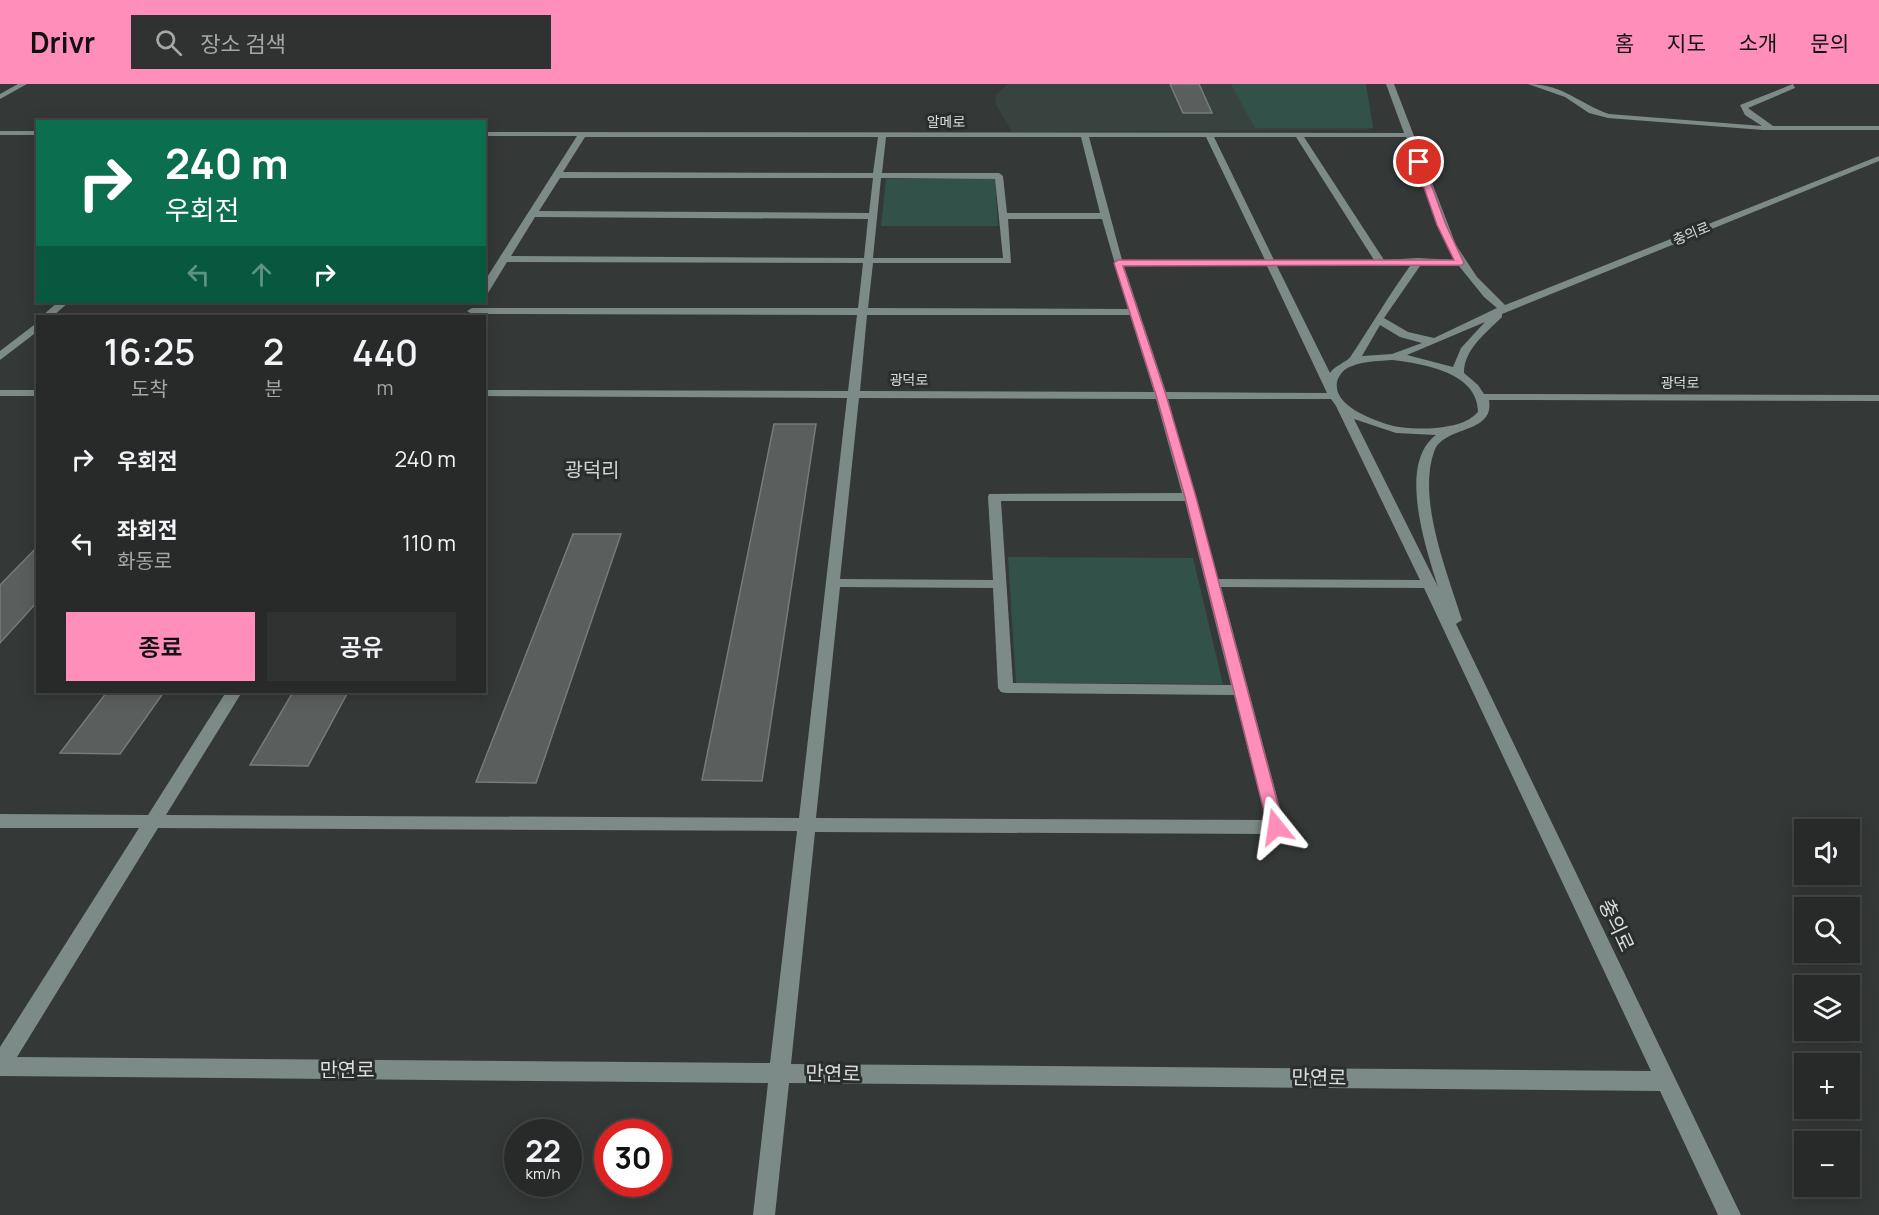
<!DOCTYPE html>
<html lang="ko">
<head>
<meta charset="utf-8">
<style>
	:root { --surface:#272a29; --page:#2f3231; --text:#f1f3f6; --muted:#a4a7a8; --line:#434646; --accent:#ff8eba }
	body { margin:0; font-family:Manrope,"Noto Sans KR",sans-serif; background:var(--page); color:var(--text); height:100vh; display:flex; flex-direction:column; font-size:22px; white-space:nowrap }
	* { box-sizing:border-box; margin:0 }
	p { font-size:20px; color:var(--muted) }
	.icon { flex:none; width:33px; height:33px; fill:none; stroke:currentColor; stroke-width:2; stroke-linecap:round; stroke-linejoin:round }
	.map { position:relative; flex:1; overflow:hidden }
	.panel { position:absolute; left:36px; top:231px; width:450px; height:378px; display:flex; flex-direction:column; background:var(--surface); border-radius:0px; box-shadow:0 3px 15px #0003,0 0 0 2px var(--line) }
	.panel>* { flex:none }
	.banner { position:absolute; left:36px; top:36px; width:450px; height:183px; border-radius:0px; box-shadow:0 3px 15px #0003,0 0 0 2px var(--line); background:#0b6e4f; color:#fff; overflow:hidden }
	.buttons { position:absolute; left:1794px; top:735px; display:grid; gap:12px }
	.buttons a { display:grid; place-items:center; width:66px; height:66px; border-radius:0px; background:var(--surface); box-shadow:0 3px 15px #0003,0 0 0 2px var(--line); font-size:30px }
	.speed { position:absolute; left:504px; top:1035px; display:flex; gap:12px; font-size:30px; font-weight:700; text-align:center }
	.speed>* { display:grid; place-content:center; width:78px; height:78px; border-radius:50%; background:var(--surface); box-shadow:0 3px 15px #0003,0 0 0 2px var(--line); line-height:1 }
	.speed small { font-size:15px; font-weight:400 }
	.speed .limit { border:9px solid #d22; background:#fff; color:#111 }
	.pin { position:absolute; display:grid; place-items:center; width:51px; height:51px; color:#fff; margin:-26px; border:3px solid #fff; border-radius:50%; box-shadow:0 2px 6px #0007 }
	.me { position:absolute; width:66px; margin:-33px; rotate:345deg; stroke-linejoin:round; filter:drop-shadow(0 0 4px #0008) }
	.turn { display:flex; align-items:center; gap:21px; height:126px; padding:0 30px; font-size:27px }
	.turn .icon { width:78px; height:78px; stroke-width:2.5 }
	.turn b { display:block; font-size:42px; line-height:51px }
	.lanes { display:flex; align-items:center; height:57px; padding:0 30px; background:#0003; justify-content:center; gap:30px; direction:ltr }
	.lanes .off { opacity:.35 }
	.eta { display:flex; justify-content:space-evenly; align-items:center; height:102px; text-align:center }
	.eta b { font-size:36px; font-weight:600; line-height:42px }
	.cta { display:flex; gap:12px; margin-top:auto; padding:12px 30px }
	.cta a { flex:1; height:69px; border-radius:0px; background:var(--accent); color:#111; font-size:24px; font-weight:600; line-height:69px; text-align:center }
	.cta a+a { background:var(--page); color:var(--text) }
	ul { padding:0; list-style:none }
	li { display:flex; align-items:center; gap:18px; height:84px; padding:0 30px }
	li div { flex:1 }
	li b { display:block; font-size:22px }
	li em { font-style:normal }
	header { display:flex; align-items:center; gap:36px; box-sizing:border-box; height:84px; padding:0 30px; background:var(--accent); color:#111 }
	header strong { font-size:28px }
	nav { display:flex; gap:33px; margin-inline-start:auto; font-size:21px }
	.search { width:420px; height:54px; background:var(--page); display:flex; align-items:center; gap:15px; box-sizing:border-box; padding:0 21px; border-radius:0px; color:var(--muted); font-size:22px }
	.map>svg:first-child { display:block }
	.built { fill:#384340 }
	.green { fill:#325249 }
	.building { fill:#5a5e5c; stroke:#777b7a; stroke-width:1.5 }
	.lines { fill:none; stroke-linecap:round; stroke-linejoin:round }
	.minor { fill:#7c8b87; fill-rule:evenodd }
	.route { fill:#ff8eba; stroke:#a65c79; stroke-width:1.5 }
	.labels { text-anchor:middle; dominant-baseline:central; stroke-width:6; stroke-linejoin:round; paint-order:stroke }
	.far-street-label { font-size:14px; fill:#dbdddd; stroke:#2a2e2d }
	.quarter-label { font-size:20px; fill:#cfd4d2; stroke:#2a2e2d }
	.near-street-label { font-size:20px; fill:#dbdddd; stroke:#2a2e2d }
</style>
</head>
<body>
<header>
<strong>Drivr</strong>
<div class="search"><svg class="icon" aria-label="search" viewBox="0 0 24 24"><circle cx="10" cy="10" r="6"/><path d="M15 15l6 6"/></svg>장소 검색</div>
<nav><a>홈</a><a>지도</a><a>소개</a><a>문의</a></nav>
</header>
<div class="map">
<svg width="1879" height="1131" viewBox="0 0 1879 1131">
	<rect width="100%" height="100%" fill="#343837"/>
	<!-- built -->
	<path class="built" d="M1008,0h358l7,44 -8,2 -353,2 -17,-29 1,-8z"/>
	<!-- green -->
	<path class="green" d="M1231,0h135l7,44h-118z
		M886,95h109l3,47h-117z
		M1008,473l185,1 30,126 -207,-1z"/>
	<!-- building -->
	<path class="building" d="M1170,0h29l13,29h-29z
		M774,340h42l-54,357 -60,-1z
		M573,450h48l-85,249 -60,-1z
		M38,462v55l-38,42v-58z
		M107,608h57l-44,62 -60,-1z
		M293,608h55l-40,74 -58,-1z"/>
	<g class="lines">
		<!-- minor -->
		<path class="minor" d="M18,0h9l-27,15v-5z
			M1386,0h8l62,161 21,32 28,28 374,-149v5l-377,153v3c-16,16 -38,32 -38,56l14,12 6,9 395,1v6l-390,-1c6,35 -46,25 -55,52 -17,48 14,122 28,168l-6,4 285,591h-23l-58,-124 -871,-8 -14,132h-22l15,-132 -768,-7v-29l139,-219h-139v-14l148,1 78,-123h16l-76,123 633,3 48,-420 -363,-2v-6l364,1 9,-76 -385,-1 -5,-3 5,-3h386l5,-45 -356,-1 -19,31 -4,1v-12l93,-146h-93v-4l920,1zM585,53h293l-5,36 -310,-1zM886,53h195l19,76h-93l-4,-37 -4,-3h-117zM1089,53h117l59,123h-143zM1214,53h82l78,123h-100zM1304,53h102l33,89 16,34 -37,-2 -34,2zM560,94h313l-4,35 -330,-2zM881,94l114,1 8,79h-130zM535,133l333,2 -4,39 -353,-2zM1008,135h94l26,90 -260,-1 5,-45h138zM1124,182h143l60,127 -161,-1zM1277,182h133c-21,29 -39,60 -59,90 -5,7 -16,9 -21,17zM1420,182h39l25,31 13,11 -63,30 -26,-6 -24,-14zM867,231h263l24,77 -294,-1zM1485,238l-24,26 -8,19 -46,-12zM1380,241l20,12 22,6 -30,11 -30,2zM1393,276c30,4 85,12 85,52 -11,12 -26,14 -42,16 -17,1 -34,1 -50,-4 -17,-6 -53,-19 -49,-42 2,-8 8,-14 15,-16 13,-5 27,-5 41,-6zM859,314l297,1 26,94 -193,1 -1,3 5,83 -153,-1zM1168,315h163l5,7 84,174 -202,-1zM1354,335l42,14 40,2c-39,29 -10,113 2,152zM1001,417h184l46,184 -218,-2zM840,503l153,1 5,100 3,4 5,1 228,2 32,125 -450,-2zM1221,503l203,1 227,483 -860,-7 24,-232 461,2 6,-2 3,-5zM158,744l639,3 -27,232 -753,-6z
			M1528,0c36,0 51,20 81,30l153,12 -17,-11 -5,-10 53,-21 2,4 -47,20 25,18h106v4h-116l-155,-12 -19,-5 -24,-16z
			M0,47h38v4h-38z
			M58,218h11l-16,14h-11z
			M38,238v9l-38,29v-9z
			M0,306h38v6h-38z"/>
	</g>
	<!-- route -->
	<path class="route" d="M1419,76l4,2 23,63 18,38 -2,2 -339,1 43,129 30,102 88,330 -3,5 -5,2 -6,-2 -2,-5 -83,-330 -29,-102 -42,-132 4,-3h336l-17,-35 -22,-63z"/>
	<g class="labels">
		<!-- far-street labels -->
		<g class="far-street-label">
			<text x="946" y="37">알메로</text>
			<text transform="translate(1691 149) rotate(-22)">충의로</text>
			<text x="909" y="295">광덕로</text>
			<text x="1680" y="298">광덕로</text>
		</g>
		<!-- quarter labels -->
		<g class="quarter-label">
			<text x="592" y="385">광덕리</text>
		</g>
		<!-- near-street labels -->
		<g class="near-street-label">
			<text transform="translate(1617 841) rotate(65)">충의로</text>
			<text x="347" y="985">만연로</text>
			<text transform="translate(833 989) rotate(1)">만연로</text>
			<text transform="translate(1319 993) rotate(1)">만연로</text>
		</g>
	</g>
</svg>
<div class="buttons">
<a><svg class="icon" aria-label="sound" viewBox="0 0 24 24"><path d="M4 9h4l5-4v14l-5-4H4zM17 9q2 3 0 6"/></svg></a>
<a><svg class="icon" aria-label="search" viewBox="0 0 24 24"><circle cx="10" cy="10" r="6"/><path d="M15 15l6 6"/></svg></a>
<a><svg class="icon" aria-label="layers" viewBox="0 0 24 24"><path d="M12 4l9 5-9 5-9-5zM3 14l9 5 9-5"/></svg></a>
<a>+</a>
<a>−</a>
</div>
<div class="speed"><div>22<small>km/h</small></div><div class="limit">30</div></div>
<div class="pin" style="left:1419px;top:78px;background:#d93025"><svg class="icon" aria-label="arrive" viewBox="0 0 24 24"><path d="M6 21V4h12l-3 4 3 4H6"/></svg></div>
<svg class="me" style="left:1276px;top:743px" viewBox="-20 -20 40 40"><path d="M0-17L14 15 0 8-14 15z" fill="#ff8eba" stroke="#fff" stroke-width="4"/></svg>
<div class="banner">
<div class="turn"><svg class="icon" aria-label="right" viewBox="0 0 24 24"><path d="M7 20v-9h11M14 6l5 5-5 5"/></svg><div><b>240 m</b>우회전</div></div>
<div class="lanes"><svg class="icon off" aria-label="left" viewBox="0 0 24 24"><path d="M17 20v-9H6M10 6l-5 5 5 5"/></svg><svg class="icon off" aria-label="ahead" viewBox="0 0 24 24"><path d="M12 20V5M6 11l6-6 6 6"/></svg><svg class="icon" aria-label="right" viewBox="0 0 24 24"><path d="M7 20v-9h11M14 6l5 5-5 5"/></svg></div>
</div>
<section class="panel">
<div class="eta">
<div><b>16:25</b><p>도착</p></div>
<div><b>2</b><p>분</p></div>
<div><b>440</b><p>m</p></div>
</div>
<ul>
<li><svg class="icon" aria-label="right" viewBox="0 0 24 24"><path d="M7 20v-9h11M14 6l5 5-5 5"/></svg><div><b>우회전</b></div><em>240 m</em></li>
<li><svg class="icon" aria-label="left" viewBox="0 0 24 24"><path d="M17 20v-9H6M10 6l-5 5 5 5"/></svg><div><b>좌회전</b><p>화동로</p></div><em>110 m</em></li>
</ul>
<div class="cta"><a>종료</a><a>공유</a></div>
</section>
</div>
</body>
</html>
